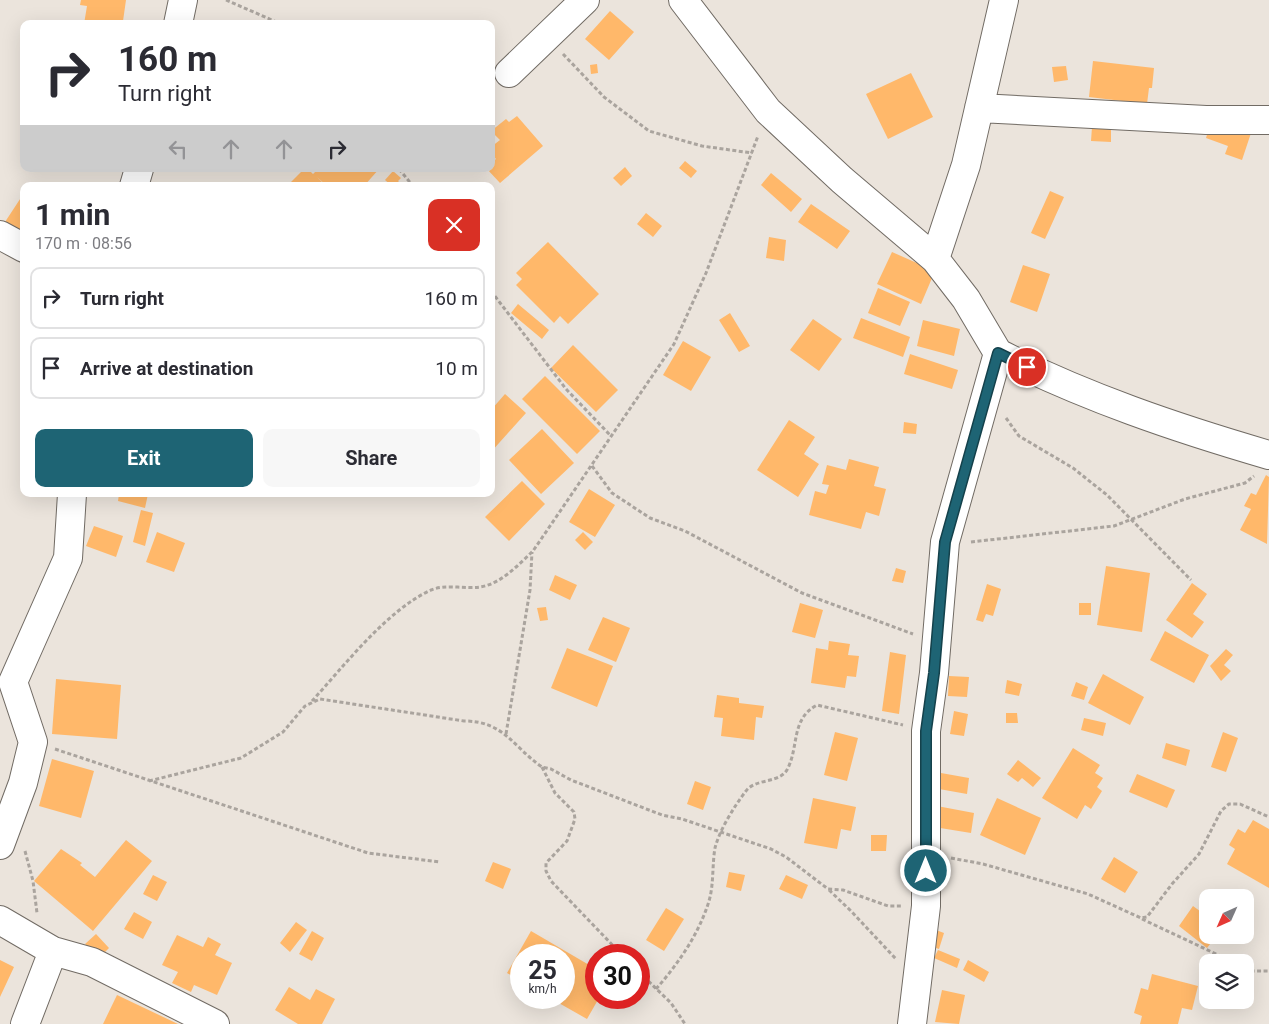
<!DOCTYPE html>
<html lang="en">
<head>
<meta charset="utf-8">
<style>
	:root { --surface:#fff; --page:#f7f7f7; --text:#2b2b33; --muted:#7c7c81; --line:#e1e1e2; --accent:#1e6474 }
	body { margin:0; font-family:Roboto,sans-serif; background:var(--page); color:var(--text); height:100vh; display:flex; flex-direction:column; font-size:19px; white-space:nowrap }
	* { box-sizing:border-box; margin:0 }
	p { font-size:16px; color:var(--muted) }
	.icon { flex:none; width:28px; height:28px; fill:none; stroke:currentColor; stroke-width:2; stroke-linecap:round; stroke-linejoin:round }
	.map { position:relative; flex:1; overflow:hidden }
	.panel { position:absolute; left:20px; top:182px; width:475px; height:315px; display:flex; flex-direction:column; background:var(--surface); border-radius:10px; box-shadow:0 5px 20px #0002 }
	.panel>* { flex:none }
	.banner { position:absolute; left:20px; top:20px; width:475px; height:152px; border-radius:10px; box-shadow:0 5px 20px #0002; background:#fff; color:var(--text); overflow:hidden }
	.needle { width:32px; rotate:225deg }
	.buttons { position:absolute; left:1199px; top:889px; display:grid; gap:10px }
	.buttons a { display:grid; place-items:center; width:55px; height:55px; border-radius:10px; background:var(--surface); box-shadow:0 5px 20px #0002; font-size:25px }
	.speed { position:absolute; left:510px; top:944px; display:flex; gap:10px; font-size:25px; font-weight:700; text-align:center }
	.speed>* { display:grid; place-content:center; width:65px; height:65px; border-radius:50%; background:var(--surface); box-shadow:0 5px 20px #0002; line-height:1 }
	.speed small { font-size:12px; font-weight:400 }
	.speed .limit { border:8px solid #d22; background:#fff; color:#111 }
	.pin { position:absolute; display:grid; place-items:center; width:42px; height:42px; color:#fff; margin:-21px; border:2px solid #fff; border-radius:50%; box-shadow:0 1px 5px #0007 }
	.me { position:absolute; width:55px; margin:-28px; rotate:0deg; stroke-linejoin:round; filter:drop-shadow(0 0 4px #0008) }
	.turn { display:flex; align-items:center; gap:18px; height:105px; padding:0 15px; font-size:22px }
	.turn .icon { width:65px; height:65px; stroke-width:2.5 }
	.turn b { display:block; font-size:35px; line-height:42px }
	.lanes { display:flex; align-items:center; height:48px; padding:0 15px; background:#0003; justify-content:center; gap:25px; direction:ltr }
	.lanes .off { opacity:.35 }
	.round { display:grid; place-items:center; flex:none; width:52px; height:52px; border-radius:10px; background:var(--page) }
	.summary { display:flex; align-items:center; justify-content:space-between; height:85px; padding:0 15px }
	h1 { font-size:30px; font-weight:700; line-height:38px }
	.button { display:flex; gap:10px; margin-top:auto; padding:10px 15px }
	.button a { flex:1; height:58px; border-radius:10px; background:var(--accent); color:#fff; font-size:20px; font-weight:700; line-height:58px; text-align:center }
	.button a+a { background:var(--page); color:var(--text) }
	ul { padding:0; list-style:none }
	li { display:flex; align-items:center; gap:15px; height:62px; margin:0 10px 8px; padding:0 5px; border:2px solid var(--line); border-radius:10px }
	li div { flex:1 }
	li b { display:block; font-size:19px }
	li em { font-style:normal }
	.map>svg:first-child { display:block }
	.building { fill:#ffb86a }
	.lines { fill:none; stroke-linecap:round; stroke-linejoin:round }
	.minor-casing { stroke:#716b64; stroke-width:30 }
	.path { stroke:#aaa49e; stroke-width:3; stroke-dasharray:4 2.5; stroke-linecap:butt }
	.minor { stroke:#fff; stroke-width:28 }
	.route-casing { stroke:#14414b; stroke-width:12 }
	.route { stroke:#1e6474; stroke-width:9 }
</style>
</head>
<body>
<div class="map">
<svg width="1269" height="1024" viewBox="0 0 1269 1024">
	<rect width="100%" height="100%" fill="#ebe4dc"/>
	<!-- building -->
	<path class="building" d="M81,0h45l-3,21 -10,-1v4h-29l3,-18 -7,-1z
		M610,11l24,21 -25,28 -24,-21z
		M1093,61l61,7 -2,20h-3l-2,16 -58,-7z
		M597,64l1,9 -7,1 -1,-9z
		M1066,66l2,14 -14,2 -2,-15z
		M911,73l22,44 -45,22 -22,-45z
		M517,116l26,30 -43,37 -13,-14h4v-6l5,-4 -5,-6v-6l9,-7 -9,-9 15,-12 3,3z
		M1211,122l42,5 -11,33 -17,-6 3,-8 -22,-8z
		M1092,127l19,1v14l-20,-1z
		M685,161l12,10 -6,7 -12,-10z
		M625,167l7,9 -11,10 -8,-8z
		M304,169h4l5,5 5,-5h61l-15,17h-37l-10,-9 9,9h-39z
		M393,171l8,7 -3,3 5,5h-11l-7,-6z
		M771,173l31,26 -11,13 -30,-27z
		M1050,191l14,6 -19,42 -14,-6z
		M24,193v42l-19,-13z
		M811,204l39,27 -13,18 -39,-27z
		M646,213l16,13 -9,11 -16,-13z
		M769,237l17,3 -2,21 -18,-3z
		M548,242l51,52 -31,30 -8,-8 -6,7 -38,-38 6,-6 -6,-6z
		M892,252l43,19 -14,33 -44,-20z
		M1023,265l27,9 -13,38 -27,-10z
		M878,288l32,14 -10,24 -32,-13z
		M518,304l31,26 -7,9 -31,-26z
		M730,313l20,33 -11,6 -20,-32z
		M861,318l49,19 -7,20 -50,-19z
		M813,319l29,20 -23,32 -29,-21z
		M923,320l37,9 -6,27 -37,-10z
		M683,341l28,16 -20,34 -28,-16z
		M573,345l45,45 -22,22 -45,-44z
		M910,354l48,16 -6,19 -48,-15z
		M545,376l55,55 -23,23 -55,-55z
		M505,394l21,19 -35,39v-42z
		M789,420l26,17 -11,17 15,10 -21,33 -41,-27z
		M904,422l13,2 -1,10 -13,-1z
		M542,429l32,34 -33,31 -32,-34z
		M849,459l30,8 -5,19 12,3 -7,27 -13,-4 -5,17 -52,-14 6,-24 11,3 3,-9 -7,-1 5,-19 19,5z
		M1266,475l3,2 -2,67 -27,-14 11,-21 -7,-3 7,-13 5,2z
		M522,481l23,23 -36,37 -24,-24z
		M589,489l26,16 -20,32 -26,-15z
		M119,494h29l-3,14 -27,-7z
		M141,510l12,3 -8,33 -12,-4z
		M94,526l29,10 -7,21 -30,-11z
		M157,532l28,11 -11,29 -28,-10z
		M583,532l10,10 -8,8 -10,-10z
		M1106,566l44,7 -8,59 -45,-7z
		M896,568l10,3 -3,12 -11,-2z
		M555,575l22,10 -7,15 -21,-10z
		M1192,583l15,11 -14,20 11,8 -12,16 -26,-18z
		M987,584l14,5 -8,27 -7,-2 -3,8 -7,-2z
		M800,603l23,7 -8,28 -23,-6z
		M1079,603h12v12h-12z
		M546,607l2,13 -8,1 -3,-13z
		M603,617l27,11 -14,34 -28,-12z
		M1165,631l44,24 -15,28 -44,-23z
		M829,641l21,3 -2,11 11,1 -3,21 -9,-1 -2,12 -34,-5 5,-35 12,2z
		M567,648l46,18 -16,41 -46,-19z
		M1226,649l7,6 -9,10 7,6 -10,10 -11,-15z
		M890,652l16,3 -7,59 -17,-3z
		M1103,674l41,23 -14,28 -42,-22z
		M949,676l20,1 -2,20 -19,-1z
		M56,679l65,6 -4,54 -65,-5z
		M1007,680l15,4 -3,12 -14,-3z
		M1076,682l12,5 -4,13 -13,-4z
		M717,695l22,3v5l25,3 -2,12 -6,-1 -2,23 -33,-4 2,-18 -9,-1z
		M954,711l14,3 -4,22 -14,-2z
		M1006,713h11l1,10h-12z
		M1084,718l22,5 -3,13 -22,-6z
		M835,732l23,6 -11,43 -23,-6z
		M1223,732l15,6 -12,34 -15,-5z
		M1166,743l24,7 -4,16 -24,-8z
		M1073,748l27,17 -5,8 8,5 -6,9 5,4 -11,18 -6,-4 -8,14 -35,-21z
		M52,759l42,12 -13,47 -42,-12z
		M1018,760l23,18 -8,9 -11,-9 -4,4 -11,-8z
		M941,773l28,5 -2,16 -28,-5z
		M1137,774l38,16 -8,18 -38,-16z
		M695,781l16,6 -8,23 -16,-6z
		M813,798l43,9 -5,24 -10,-2 -4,20 -33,-6z
		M997,798l44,20 -16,37 -45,-20z
		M937,806l37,7 -3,20 -37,-6z
		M1253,820l16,9v59l-42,-24 8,-15 -6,-4 9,-16 7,4z
		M871,835h16l-1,16h-15z
		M126,840l26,21 -59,70 -59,-50 27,-32 21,14 -2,2 15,12z
		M1114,857l24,15 -13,21 -24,-14z
		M493,862l18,7 -8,20 -18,-8z
		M729,872l16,3 -4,16 -15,-4z
		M153,875l14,7 -10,19 -14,-7z
		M786,875l22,10 -6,14 -23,-10z
		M1193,906l15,11v18h9l-10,13 -28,-22z
		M666,908l18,11 -20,32 -18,-11z
		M134,912l18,10 -9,17 -19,-10z
		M296,922l11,8 -17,22 -10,-9z
		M936,930l8,3 -5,16 -9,-3z
		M312,931l12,7 -12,23 -13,-7z
		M531,931l65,38v29h3l-12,21 -37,-21h14v-43h-43v26l-14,-8z
		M96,934l13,14 -10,10 -14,-14z
		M177,935l26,12 5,-10 13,7 -6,11 17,8 -15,32 -23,-10 -3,7 -19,-9 6,-11 -16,-7z
		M938,950l22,9 -3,9 -23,-10z
		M0,960l14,7 -14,30z
		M968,960l21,12 -5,10 -21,-12z
		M1152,974l46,12 -6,24 -10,-2 -4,16h-38l2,-8 -8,-3 7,-25 7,2z
		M289,987l21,13 6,-11 19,10 -13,25h-24l-23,-14z
		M942,990l23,5 -6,29 -24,-2z
		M117,995l61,29h-75z"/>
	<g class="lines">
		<defs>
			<path id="minor" d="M683,0l85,111 74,69 93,79 31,40 32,54 -53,189 -11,131 -8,58v175l-14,118
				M178,24l5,-24
				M509,73l76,-73
				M979,108l227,12h63
				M134,186l5,-17
				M0,235l24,13
				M935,259l31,-94 38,-165
				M998,353c87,44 178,75 271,102
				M0,845l23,-62 10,-41 -20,-60 55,-124 4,-64
				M0,920l53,31 39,11 123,62
				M25,1024l28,-73"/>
		</defs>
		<!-- minor casing -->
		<use href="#minor" class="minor-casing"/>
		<!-- path -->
		<path class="path" d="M226,0l55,24
			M563,54l41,43 45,34 53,15 50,7
			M399,169l14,17
			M491,291l75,98 44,46
			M1006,418l13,18 54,32 34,27 84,85
			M592,466l20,27 38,25 35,13 117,62 111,41
			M971,542l143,-16 71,-27 60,-16 9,-7
			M312,701c32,-35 75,-91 119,-111 14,-6 34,-1 49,-3 21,-3 38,-22 53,-36l141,-207 32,-71 52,-137
			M506,734l24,-144 2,-38
			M55,749l313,104 72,9
			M542,767l13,26 19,19 1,7 -8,22 -21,22v8l5,10 71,74
			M149,781l92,-23 42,-26 22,-26 15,-7 144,22c40,0 49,26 78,46l9,2 20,11 91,35 20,4 89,30 15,8 42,32 15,1 45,16h15
			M25,851l8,30 4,32
			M951,858l32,6 105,30 53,24 6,-1 25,-33 27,-30 22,-43 8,-7h11l29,13
			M829,890l22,21 45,48
			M1142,919l91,43
			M1245,967l8,4h16
			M639,972l32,31 14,21
			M656,989c22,-25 43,-55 53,-88 5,-17 3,-36 6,-53 4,-17 20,-43 31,-57 9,-13 35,-7 42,-23 11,-23 3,-49 29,-63l86,20"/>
		<!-- minor -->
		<use href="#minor" class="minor"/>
	</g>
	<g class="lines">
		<defs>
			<path id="route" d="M926,871v-140l8,-58 11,-131 53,-189 29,14"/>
		</defs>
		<!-- route casing -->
		<use href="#route" class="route-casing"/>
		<!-- route -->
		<use href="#route" class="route"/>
	</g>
</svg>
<div class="buttons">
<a><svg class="needle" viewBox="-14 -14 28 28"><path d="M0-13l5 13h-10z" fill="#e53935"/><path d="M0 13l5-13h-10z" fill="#7c7c81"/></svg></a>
<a><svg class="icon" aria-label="layers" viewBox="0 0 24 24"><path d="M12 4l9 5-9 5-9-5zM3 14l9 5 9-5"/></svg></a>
</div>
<div class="speed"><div>25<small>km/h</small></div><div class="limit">30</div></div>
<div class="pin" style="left:1027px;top:367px;background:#d93025"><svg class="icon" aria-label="arrive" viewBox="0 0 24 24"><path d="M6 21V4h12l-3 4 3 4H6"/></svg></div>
<svg class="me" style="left:926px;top:871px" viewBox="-20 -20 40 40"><circle r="17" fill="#1e6474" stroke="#fff" stroke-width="3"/><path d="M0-11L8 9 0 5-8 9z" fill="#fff"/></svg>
<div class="banner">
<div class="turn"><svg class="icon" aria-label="right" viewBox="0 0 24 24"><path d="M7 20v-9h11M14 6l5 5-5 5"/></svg><div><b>160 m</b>Turn right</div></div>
<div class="lanes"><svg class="icon off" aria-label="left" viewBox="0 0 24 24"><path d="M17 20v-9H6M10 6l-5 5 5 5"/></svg><svg class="icon off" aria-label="ahead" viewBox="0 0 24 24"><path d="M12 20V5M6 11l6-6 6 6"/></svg><svg class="icon off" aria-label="ahead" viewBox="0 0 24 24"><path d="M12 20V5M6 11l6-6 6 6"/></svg><svg class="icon" aria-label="right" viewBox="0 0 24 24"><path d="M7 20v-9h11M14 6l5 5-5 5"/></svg></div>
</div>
<section class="panel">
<div class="summary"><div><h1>1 min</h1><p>170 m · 08:56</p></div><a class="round" style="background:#d93025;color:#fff"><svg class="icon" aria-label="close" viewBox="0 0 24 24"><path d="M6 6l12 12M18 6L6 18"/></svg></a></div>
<ul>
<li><svg class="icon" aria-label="right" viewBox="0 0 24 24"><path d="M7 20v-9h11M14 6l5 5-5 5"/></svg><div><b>Turn right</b></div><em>160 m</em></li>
<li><svg class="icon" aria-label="arrive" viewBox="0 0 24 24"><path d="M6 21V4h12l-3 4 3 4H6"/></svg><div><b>Arrive at destination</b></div><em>10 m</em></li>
</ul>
<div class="button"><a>Exit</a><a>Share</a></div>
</section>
</div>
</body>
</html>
